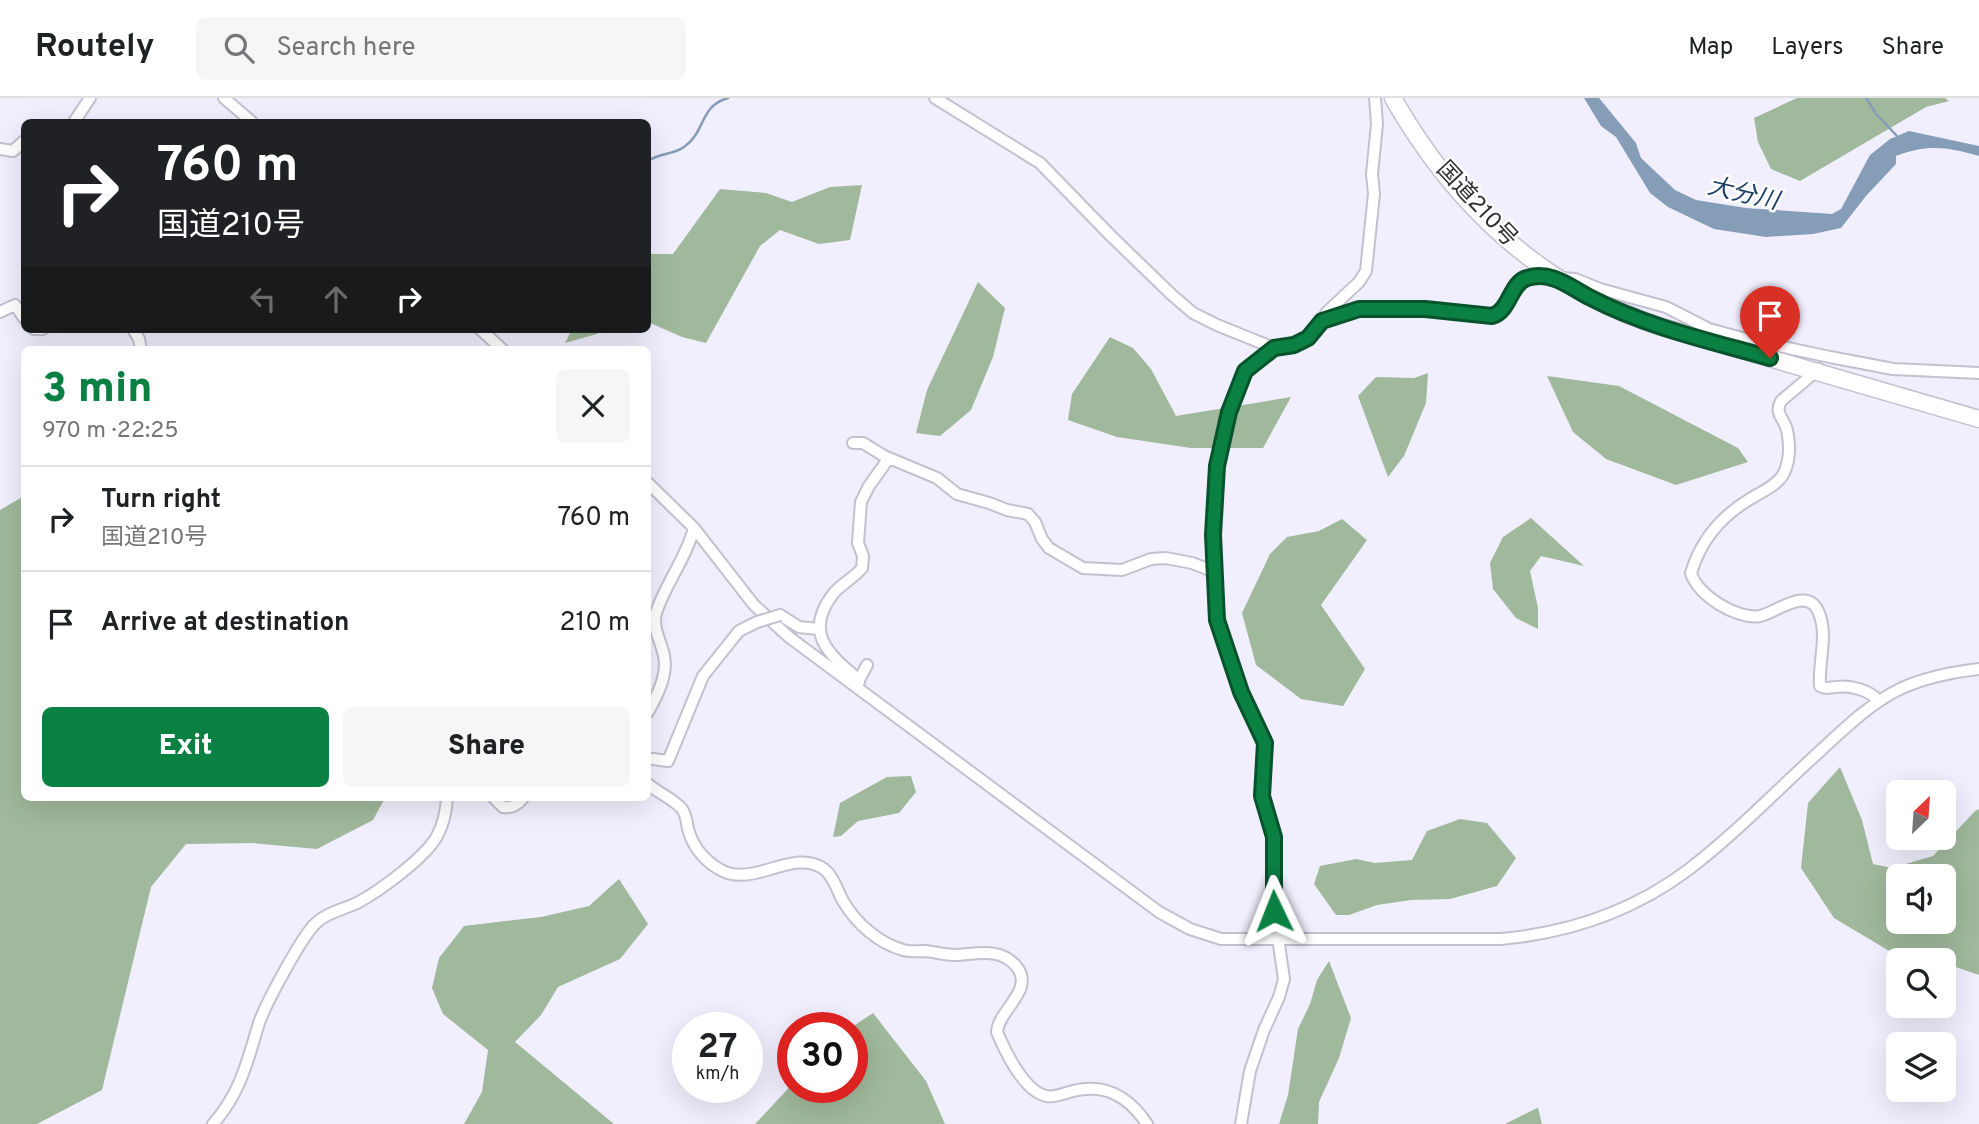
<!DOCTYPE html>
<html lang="en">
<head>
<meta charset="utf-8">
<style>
	:root { --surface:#fff; --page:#f6f6f6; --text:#202124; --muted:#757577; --line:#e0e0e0; --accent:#0b8043 }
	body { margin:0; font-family:Overpass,"Noto Sans JP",sans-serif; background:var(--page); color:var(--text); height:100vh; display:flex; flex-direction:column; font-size:26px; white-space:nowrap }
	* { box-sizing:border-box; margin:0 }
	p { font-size:23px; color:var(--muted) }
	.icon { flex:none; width:38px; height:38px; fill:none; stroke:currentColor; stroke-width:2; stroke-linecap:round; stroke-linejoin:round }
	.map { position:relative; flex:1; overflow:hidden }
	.panel { position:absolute; left:21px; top:248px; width:630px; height:455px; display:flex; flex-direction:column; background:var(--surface); border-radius:10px; box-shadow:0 7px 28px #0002 }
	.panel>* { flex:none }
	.guide { position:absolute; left:21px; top:21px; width:630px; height:214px; border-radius:10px; box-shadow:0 7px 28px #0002; background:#202124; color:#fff; overflow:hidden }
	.needle { width:46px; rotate:25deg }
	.buttons { position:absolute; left:1886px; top:682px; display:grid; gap:14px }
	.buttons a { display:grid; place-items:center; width:70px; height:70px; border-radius:10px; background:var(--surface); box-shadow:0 7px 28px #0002; font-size:35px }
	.speed { position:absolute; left:672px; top:914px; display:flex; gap:14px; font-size:35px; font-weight:700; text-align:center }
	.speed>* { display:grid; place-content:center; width:91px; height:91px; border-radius:50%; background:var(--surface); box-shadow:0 7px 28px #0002; line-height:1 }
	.speed small { font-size:18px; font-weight:400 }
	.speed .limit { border:10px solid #d22; background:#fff; color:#111 }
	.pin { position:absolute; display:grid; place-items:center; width:60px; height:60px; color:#fff; margin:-72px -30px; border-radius:50% 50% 50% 0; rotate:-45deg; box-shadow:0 0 7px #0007 }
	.pin .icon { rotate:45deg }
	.me { position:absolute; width:77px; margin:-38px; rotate:358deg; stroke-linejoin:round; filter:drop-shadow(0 0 5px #0008) }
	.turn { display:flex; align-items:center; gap:24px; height:147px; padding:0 21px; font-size:32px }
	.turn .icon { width:91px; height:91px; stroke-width:2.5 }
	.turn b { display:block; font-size:49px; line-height:60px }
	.lanes { display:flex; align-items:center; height:66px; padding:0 21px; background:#0003; justify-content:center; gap:35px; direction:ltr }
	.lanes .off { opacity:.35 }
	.round { display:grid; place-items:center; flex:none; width:74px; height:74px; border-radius:10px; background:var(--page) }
	.summary { display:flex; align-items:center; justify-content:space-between; height:119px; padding:0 21px }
	h1 { font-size:42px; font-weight:800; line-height:52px; color:var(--accent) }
	.primary-button { display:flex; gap:14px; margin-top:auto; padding:14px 21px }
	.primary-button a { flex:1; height:80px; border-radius:10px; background:var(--accent); color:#fff; font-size:28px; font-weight:800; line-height:80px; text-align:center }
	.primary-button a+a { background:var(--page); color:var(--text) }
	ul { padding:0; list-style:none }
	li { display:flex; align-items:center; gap:21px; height:105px; padding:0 21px; border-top:2px solid var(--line) }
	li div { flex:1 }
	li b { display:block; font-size:26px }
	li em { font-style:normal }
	header { display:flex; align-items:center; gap:42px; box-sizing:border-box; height:98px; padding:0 35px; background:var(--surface); border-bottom:2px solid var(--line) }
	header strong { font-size:33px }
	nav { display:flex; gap:38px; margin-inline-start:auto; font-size:24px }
	.search { width:490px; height:63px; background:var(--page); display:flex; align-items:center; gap:18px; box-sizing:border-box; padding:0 24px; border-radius:10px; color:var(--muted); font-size:26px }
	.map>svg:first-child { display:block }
	.forest { fill:#a0b89c; fill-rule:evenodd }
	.water { fill:#869db8 }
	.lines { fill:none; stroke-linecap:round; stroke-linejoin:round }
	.stream { stroke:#869db8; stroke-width:2.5 }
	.minor-casing { stroke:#c3c0cf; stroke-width:14 }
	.highway-casing { stroke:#c3c0cf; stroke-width:19 }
	.minor { stroke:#fff; stroke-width:10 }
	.highway { stroke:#fff; stroke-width:16 }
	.minor-bridge-casing { stroke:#c3c0cf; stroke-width:14; stroke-linecap:butt }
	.minor-bridge { stroke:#fff; stroke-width:10 }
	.route-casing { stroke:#07532c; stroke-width:18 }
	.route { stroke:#0b8043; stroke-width:12 }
	.labels { text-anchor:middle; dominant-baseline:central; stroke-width:5; stroke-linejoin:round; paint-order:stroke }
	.street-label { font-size:23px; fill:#2f2e34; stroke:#fff }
	.water-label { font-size:24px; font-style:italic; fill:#1a3f65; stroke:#fff }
</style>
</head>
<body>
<header>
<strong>Routely</strong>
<div class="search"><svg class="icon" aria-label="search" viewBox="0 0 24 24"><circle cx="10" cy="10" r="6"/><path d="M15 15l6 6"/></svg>Search here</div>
<nav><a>Map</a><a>Layers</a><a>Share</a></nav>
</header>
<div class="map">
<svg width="1979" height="1026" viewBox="0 0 1979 1026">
	<rect width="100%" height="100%" fill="#f1eefd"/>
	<!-- forest -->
	<path class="forest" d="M1797,0h148l4,3 -23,6 -126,74 -29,-12 -13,-27 -4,-24z
		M862,87l-12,55 -31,4 -39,-14 -20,16 -54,97 -24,-6 -34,-15v-68h25l47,-65 46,4 26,9 38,-15z
		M978,184l27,26 -12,49 -22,53 -31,26 -24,-3 11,-43z
		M572,231h31l-6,5 -32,9z
		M1110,239l23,11 18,21 25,47 115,-19 -28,51h-72l-74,-11 -49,-17 4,-26z
		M1428,275l-2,30 -22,53 -16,21 -30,-81 18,-19 38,1z
		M1547,278l72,10 119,62 10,14 -72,23 -70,-26 -33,-27z
		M24,398v302h361l-12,22 -56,29 -65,-6 -66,1 -35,43 -49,203 -65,34h-37v-614z
		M1531,420l53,48 -43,-10 -11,15 8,37v21l-22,-11 -23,-29 -3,-26 13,-26z
		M1342,421l25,21 -46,65 44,64 -22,37 -42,-7 -45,-34 -14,-52 28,-59 17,-17 32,-6z
		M1840,669l22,53 11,44 19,4 41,-12 42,-45 4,-2v166l-35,-12v-2h-14l-34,-6 -62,-37 -33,-50 7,-65zM1899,779h45v45h-45z
		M911,678l5,16 -17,21 -41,8 -17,15 -8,1 7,-34 47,-26z
		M1460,721l27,4 29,35 -19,28 -47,13 -39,1 -34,5 -28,10h-13l-22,-31 6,-18 36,-7 19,4 37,-3 15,-29z
		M619,781l29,45 -28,35 -62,28 -17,28 -26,27 99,82h-150l18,-32 6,-42 -45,-36 -11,-26 7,-30 25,-32 77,-9 48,-11z
		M1329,863l22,57 -12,40 -20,44 -1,22h-39l9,-29 10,-66 12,-25 7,-24z
		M873,915l53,68 19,43h-190l32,-34 6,-12v9h59v-60z
		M1538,1010l4,16h-37l32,-16z"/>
	<!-- water -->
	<path class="water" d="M1584,0h15l37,45 5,15 34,32 21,10 50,8 86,6 9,-5 29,-54 20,-16 19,-8 70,15v10c-32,-9 -51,-12 -83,0v8l-30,32 -25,32 -28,6 -47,3 -52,-8 -46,-22 -18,-14 -34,-56 -15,-11z"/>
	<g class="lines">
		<!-- stream -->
		<path class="stream" d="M1866,0l11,17 20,21
			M648,63c11,-8 25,-6 36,-14 22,-15 15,-41 44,-49"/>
		<defs>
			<path id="minor" d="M224,0l28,24
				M935,0l105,65 71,73 61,59 21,18 24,12 57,23 20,-3 18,-10 15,-23 32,-30 7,-11 8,-77 -2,-20 5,-50 -2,-26
				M74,24l16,-24
				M0,51l13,2 11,-10
				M0,214l15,-7 9,13
				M1322,223l37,-12 29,2 37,-2 71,6 5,-4 22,-32 13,-3 39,3 25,10 66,18 43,22 37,10 84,18 63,12 86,4
				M34,231h9
				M133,231l6,10 2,11
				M480,231l23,21
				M1819,271l-38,32c-7,13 3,17 6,29 3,14 3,30 -3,43 -6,12 -23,19 -34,26 -30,18 -49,41 -59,74 6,22 46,47 69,43 15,-3 47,-30 58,-5 11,23 0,51 2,75 6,4 9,1 16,1 15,-2 33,3 43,14
				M853,345h10l21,13 53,22 20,16 32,9 18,7 21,4 7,8 7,17 7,9 34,20 39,2 29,-11 15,-1 26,5 23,9
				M648,385l46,45 60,77 35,32 370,275 31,17 31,10h280c67,-6 132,-28 187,-69 46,-35 87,-78 130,-117 26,-24 52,-50 84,-65 25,-11 50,-16 77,-19
				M780,517l19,12 19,2
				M859,584l-2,-4c-30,-25 -53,-46 -24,-84 8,-10 21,-16 29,-26l1,-12 -5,-13 3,-41 8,-16 20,-28
				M857,586l10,-19
				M648,614c9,-16 20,-37 16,-56 -3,-15 -12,-28 -8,-43 9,-29 30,-54 38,-85
				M653,661l15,2 35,-85 36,-45 18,-9
				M648,686c10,9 26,15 34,25 4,5 5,14 6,20 5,19 19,35 37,43 31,13 70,-24 99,-3 10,8 13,21 19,32 13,22 35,42 60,49 7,2 14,1 22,1 10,1 20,4 31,4 21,-1 44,-8 60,11 20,24 -18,44 -19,66 8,19 27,59 49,64 8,2 19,-3 27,-5 33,-8 56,6 74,33
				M494,700l9,9c10,1 14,-2 20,-9
				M213,1026c28,-32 34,-62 46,-101 7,-20 41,-83 55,-98 11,-12 28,-15 43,-22 21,-11 71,-47 81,-69 6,-11 8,-23 9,-36
				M1241,1026l9,-53 14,-41 15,-33 5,-18 -11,-76 1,-66 -12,-41 3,-53 -24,-51 -20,-57 -6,-31 -2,-69 4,-69 5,-29 19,-59 4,-7 29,-23"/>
			<path id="highway" d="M1393,0c60,106 149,190 266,228l320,93"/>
		</defs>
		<!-- minor casing -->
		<use href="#minor" class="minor-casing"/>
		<!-- highway casing -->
		<use href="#highway" class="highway-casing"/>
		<!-- minor -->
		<use href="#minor" class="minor"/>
		<!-- highway -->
		<use href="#highway" class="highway"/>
		<defs>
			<path id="minor-bridge" d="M757,524l23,-7"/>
		</defs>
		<!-- minor-bridge casing -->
		<use href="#minor-bridge" class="minor-bridge-casing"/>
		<!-- minor-bridge -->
		<use href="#minor-bridge" class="minor-bridge"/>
	</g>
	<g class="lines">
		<defs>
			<path id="route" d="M1274,813v-74l-12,-41 3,-53 -24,-51 -24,-72 -4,-85 4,-69 12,-54 16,-41 29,-23 20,-3 14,-7 14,-17 37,-12h66l67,7c18,-5 18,-33 35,-38 25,-8 44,10 64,20 56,29 119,43 179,60"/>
		</defs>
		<!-- route casing -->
		<use href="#route" class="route-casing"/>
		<!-- route -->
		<use href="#route" class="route"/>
	</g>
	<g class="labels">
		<!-- street labels -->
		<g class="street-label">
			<text transform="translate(1476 107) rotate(47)">国道210号</text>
		</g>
		<!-- water labels -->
		<g class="water-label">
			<text transform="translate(1743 97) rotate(13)">大分川</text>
		</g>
	</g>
</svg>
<div class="buttons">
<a><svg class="needle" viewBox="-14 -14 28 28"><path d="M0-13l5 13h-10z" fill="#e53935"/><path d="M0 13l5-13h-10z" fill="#757577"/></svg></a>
<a><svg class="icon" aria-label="sound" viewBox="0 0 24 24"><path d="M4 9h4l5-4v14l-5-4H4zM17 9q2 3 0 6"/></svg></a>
<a><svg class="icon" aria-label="search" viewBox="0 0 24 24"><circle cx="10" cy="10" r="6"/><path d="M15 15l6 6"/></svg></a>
<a><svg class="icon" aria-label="layers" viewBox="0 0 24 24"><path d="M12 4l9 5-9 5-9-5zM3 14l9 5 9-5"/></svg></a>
</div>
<div class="speed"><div>27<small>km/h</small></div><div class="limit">30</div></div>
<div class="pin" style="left:1770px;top:260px;background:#d93025"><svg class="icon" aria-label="arrive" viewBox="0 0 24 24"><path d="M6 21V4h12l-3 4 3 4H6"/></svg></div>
<svg class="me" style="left:1274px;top:813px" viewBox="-20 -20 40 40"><path d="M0-17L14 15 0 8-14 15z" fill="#0b8043" stroke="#fff" stroke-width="4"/></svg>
<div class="guide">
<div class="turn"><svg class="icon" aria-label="right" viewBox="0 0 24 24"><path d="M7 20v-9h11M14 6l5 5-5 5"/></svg><div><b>760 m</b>国道210号</div></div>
<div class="lanes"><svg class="icon off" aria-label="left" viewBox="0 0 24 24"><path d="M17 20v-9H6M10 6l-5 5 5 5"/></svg><svg class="icon off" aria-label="ahead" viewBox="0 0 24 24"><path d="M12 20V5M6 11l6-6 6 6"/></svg><svg class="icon" aria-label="right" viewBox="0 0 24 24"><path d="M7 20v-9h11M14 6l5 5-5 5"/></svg></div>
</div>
<section class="panel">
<div class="summary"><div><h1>3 min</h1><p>970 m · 22:25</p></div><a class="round"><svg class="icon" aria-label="close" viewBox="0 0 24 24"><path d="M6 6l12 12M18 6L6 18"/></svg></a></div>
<ul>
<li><svg class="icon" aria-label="right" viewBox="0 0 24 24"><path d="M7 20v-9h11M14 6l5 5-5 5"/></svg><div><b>Turn right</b><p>国道210号</p></div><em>760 m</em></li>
<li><svg class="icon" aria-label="arrive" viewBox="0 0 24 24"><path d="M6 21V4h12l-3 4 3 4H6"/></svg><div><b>Arrive at destination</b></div><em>210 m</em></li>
</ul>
<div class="primary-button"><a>Exit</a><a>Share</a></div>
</section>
</div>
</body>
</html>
